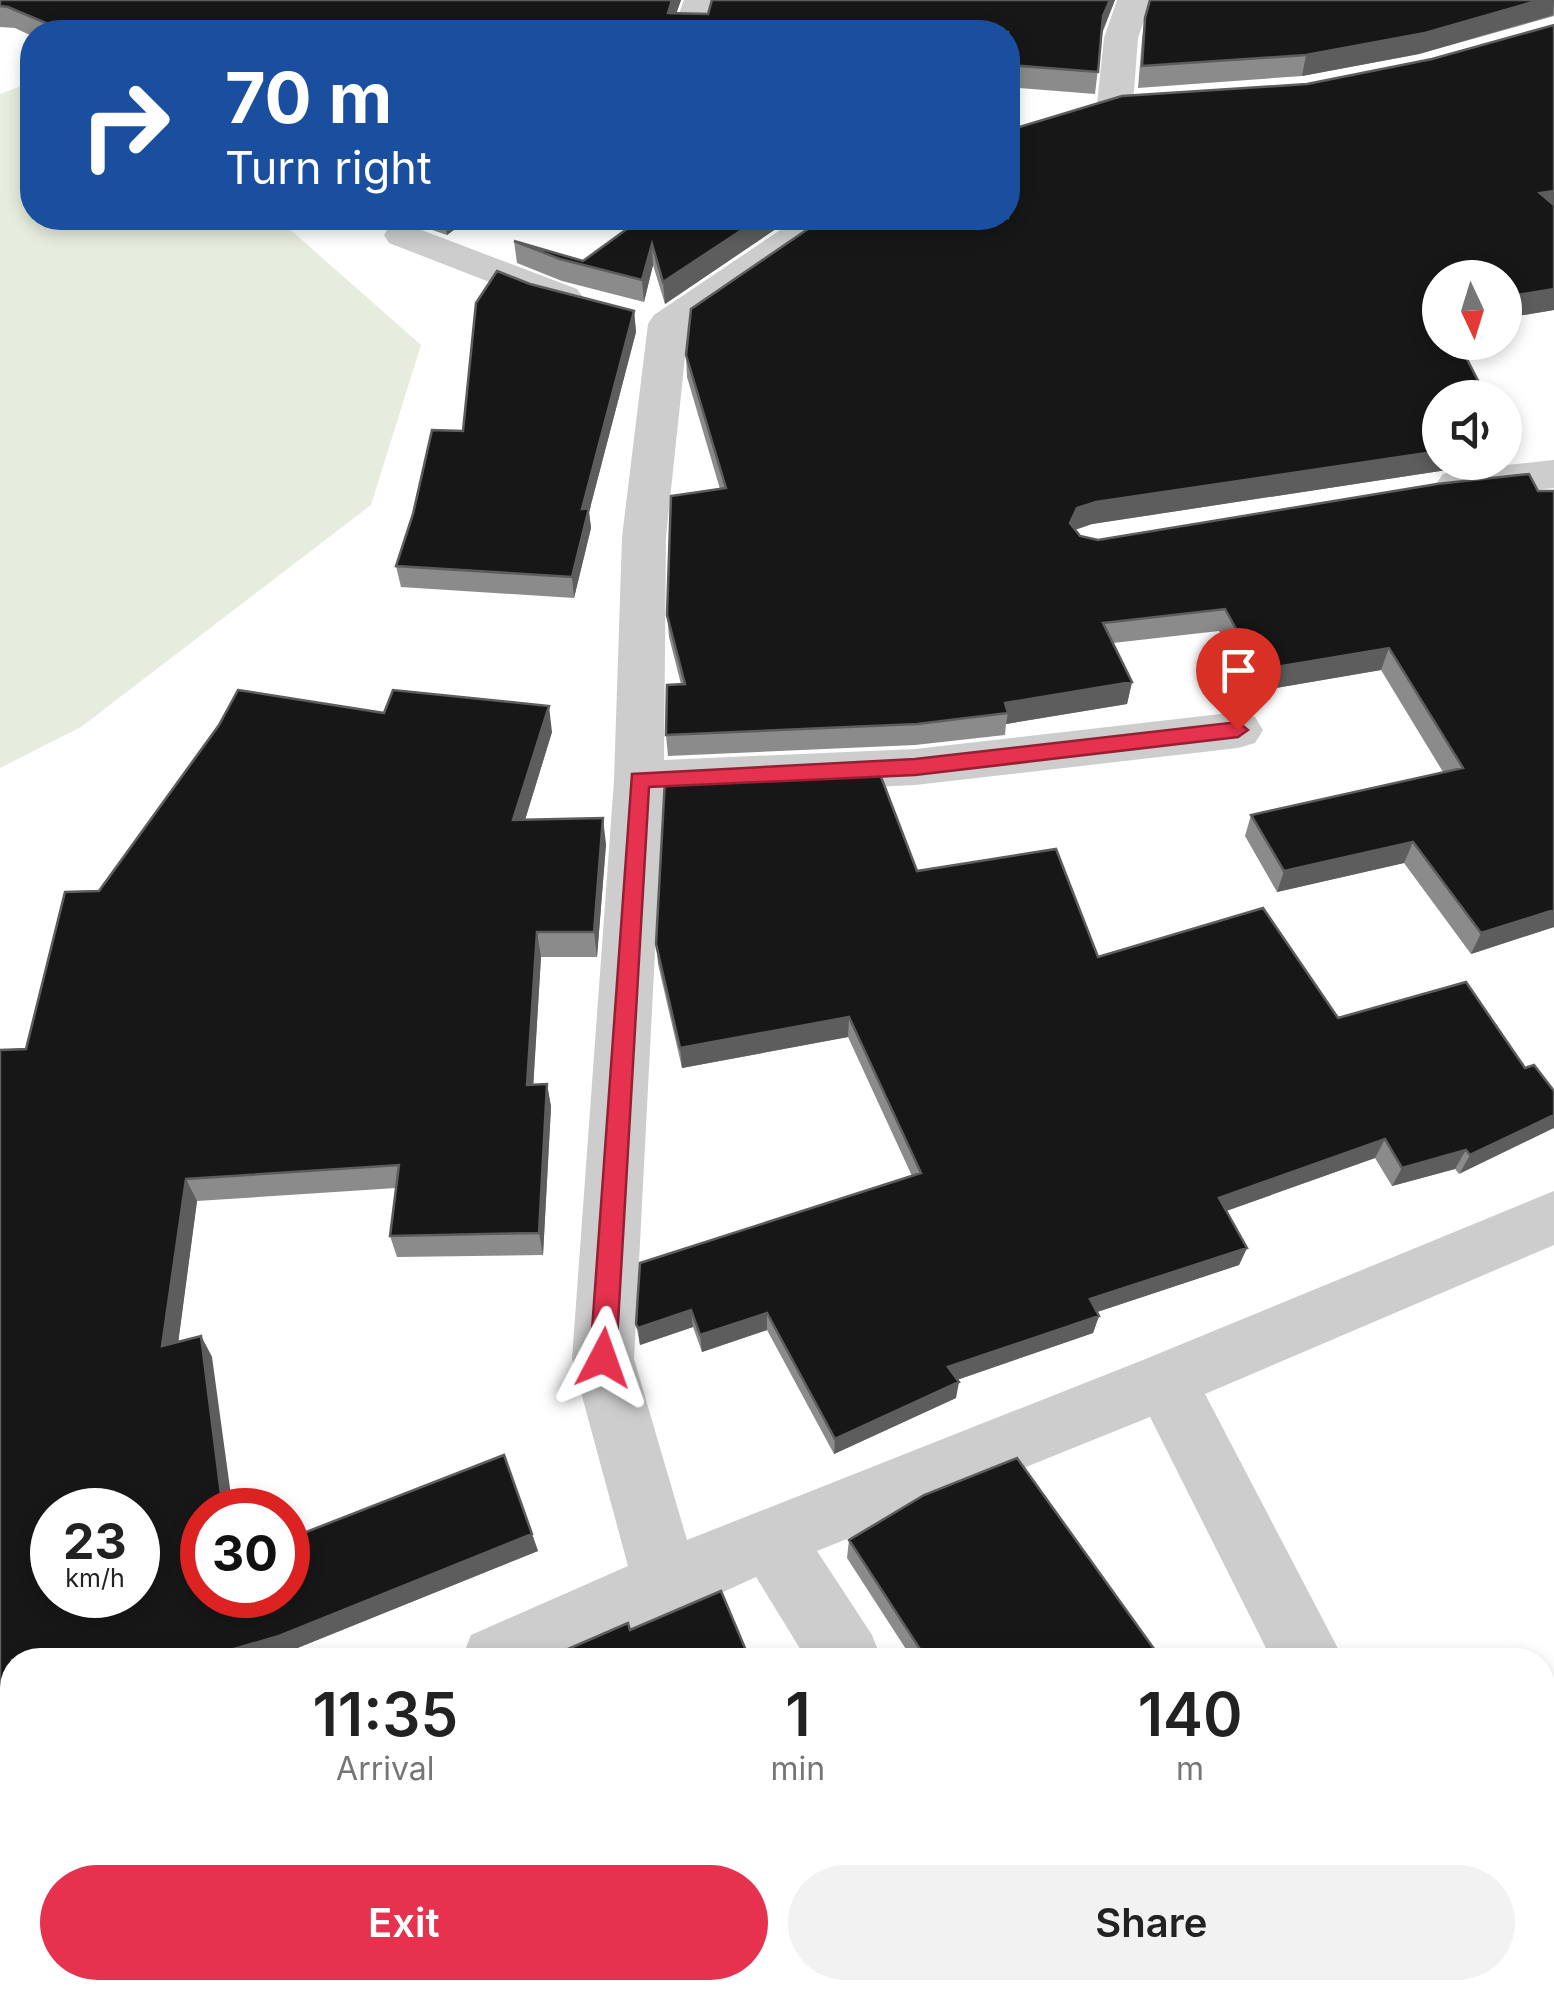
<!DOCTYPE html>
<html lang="en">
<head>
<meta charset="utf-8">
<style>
	:root { --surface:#fff; --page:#f2f2f2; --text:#222; --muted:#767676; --accent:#e6324f }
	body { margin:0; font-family:Inter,sans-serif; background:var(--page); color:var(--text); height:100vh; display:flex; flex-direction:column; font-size:38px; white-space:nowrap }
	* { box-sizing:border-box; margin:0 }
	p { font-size:32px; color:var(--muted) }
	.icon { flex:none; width:55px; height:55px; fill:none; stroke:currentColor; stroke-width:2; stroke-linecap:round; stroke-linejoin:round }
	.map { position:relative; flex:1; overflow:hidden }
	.panel { position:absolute; left:0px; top:1648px; width:1555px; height:352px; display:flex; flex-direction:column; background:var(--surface); border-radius:40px 40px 0 0; box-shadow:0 5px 15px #0003 }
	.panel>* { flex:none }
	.hud { position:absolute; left:20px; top:20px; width:1000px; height:210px; border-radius:40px; box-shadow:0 5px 15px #0003; background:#1a4fa0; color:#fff; overflow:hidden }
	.needle { width:65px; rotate:176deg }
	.controls { position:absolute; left:1422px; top:260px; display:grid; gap:20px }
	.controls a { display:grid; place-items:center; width:100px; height:100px; border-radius:50%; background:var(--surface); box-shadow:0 5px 15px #0003; font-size:50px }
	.speed { position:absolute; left:30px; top:1488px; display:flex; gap:20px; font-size:50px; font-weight:700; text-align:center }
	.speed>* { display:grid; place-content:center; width:130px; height:130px; border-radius:50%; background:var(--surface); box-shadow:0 5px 15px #0003; line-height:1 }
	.speed small { font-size:25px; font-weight:400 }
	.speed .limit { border:15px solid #d22; background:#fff; color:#111 }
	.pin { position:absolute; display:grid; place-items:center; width:85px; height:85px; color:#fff; margin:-102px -42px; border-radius:50% 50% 50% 0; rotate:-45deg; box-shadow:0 0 10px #0007 }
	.pin .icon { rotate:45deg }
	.me { position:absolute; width:110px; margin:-55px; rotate:4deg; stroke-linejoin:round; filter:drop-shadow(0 0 8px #0008) }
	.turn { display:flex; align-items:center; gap:35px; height:210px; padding:0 40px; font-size:45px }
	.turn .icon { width:130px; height:130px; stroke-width:2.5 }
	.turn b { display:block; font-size:70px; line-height:85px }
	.eta { display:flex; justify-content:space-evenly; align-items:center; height:170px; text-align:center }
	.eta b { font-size:60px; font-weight:600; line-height:70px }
	.primary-button { display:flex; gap:20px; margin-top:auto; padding:20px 40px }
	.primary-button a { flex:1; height:115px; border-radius:60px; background:var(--accent); color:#fff; font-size:40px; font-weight:600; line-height:115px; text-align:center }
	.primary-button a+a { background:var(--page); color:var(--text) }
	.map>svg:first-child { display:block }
	.green { fill:#e7edde }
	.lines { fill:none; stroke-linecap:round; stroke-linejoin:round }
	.street { fill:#cdcdcd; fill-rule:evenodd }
	.wall { fill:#8b8b8b }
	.shaded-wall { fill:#5d5d5d }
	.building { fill:#171717; stroke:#5d5d5d; stroke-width:2.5; fill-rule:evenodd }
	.route { fill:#e6324f; stroke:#962033; stroke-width:2.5 }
</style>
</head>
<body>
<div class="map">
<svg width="1554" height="1998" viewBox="0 0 1554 1998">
	<rect width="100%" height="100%" fill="#fff"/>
	<!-- green -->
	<path class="green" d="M32,82v136h245l144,127 -50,160 -290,222 -81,41v-674z"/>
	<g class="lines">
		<!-- street -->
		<path class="street" d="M684,0h34l-12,32h-34z
			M1117,0h34l-13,38 -5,66 -5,8 -13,3 -13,-3 -5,-8 7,-66z
			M798,218h44l-6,8 -148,103 -22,208 -2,223 251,-11 323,-37 17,5 8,13 -8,13 -17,5 -323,37 -252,12 -29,562 53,181 456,-180 411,-169v54l-349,149 139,266h-72l-122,-243 -333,134 55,84 10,25h-75l-51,-83 -182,83h-113l10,-25 157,-69 -56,-207 42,-579 8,-243 26,-213 6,-9z
			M403,223l174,66 6,8 -6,8 -14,4 -14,-4 -160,-62 -5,-8 5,-8z
			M1554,460v28l-96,10 -15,-4 -7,-10 7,-10 15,-4z
			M12,1796v73l-12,6v-74z
			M578,1988h77l4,10h-77z
			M1015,1988h79l4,10h-79z
			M1438,1988h77l4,10h-77z"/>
	</g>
	<!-- wall -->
	<path class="wall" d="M0,0h681l-5,13 32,1 4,-14h403l-13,34 -7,60 -87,-7v-55h-976v4l-17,-8 -15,-1z
		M1554,0v16l-135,38 -117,22 -164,12 4,-49 3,-21z
		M1554,25v285l-49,8v-40h-65v184h59l-407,62 -17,6 5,6 18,4 339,-56 117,443 -83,27 -67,-91 -127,29 -32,-56 6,-21 192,-43 -62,-102 -128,22 -34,-61 -106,12 19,39 -5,22 -121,20 -1,11 -90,10 -247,11 -2,-21 15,-51 -12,-47 -2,-22 53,-126 -33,-112 -1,-22 322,-137 299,-134 125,-25z
		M397,218h73l-23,17z
		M792,218l-127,86 -12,-39 -9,37 -82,-21 -45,-18 -3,-22 69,20z
		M530,284l104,27 2,21 -47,180 2,16 -17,70 -173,-11 -5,-21 67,-135z
		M384,713l168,19 -27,88 81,24 -9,113h-56l-8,127h14l4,23 -8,148 -146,2 -7,-21 6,-48 -199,13 -19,141 23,-6 11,21 -10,238 330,-61 6,17 -248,100 -29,9h-249l-7,108 21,-719 73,-158z
		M917,871l181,86 240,61 187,50 -66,106 -4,-5 -63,17 -17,-28 -149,53 21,37 -8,17 -142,47 2,4 -6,17 -136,47 -1,18 -122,56 -67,-124 -65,22 -9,-25 -53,18 -4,-21 276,-148 -64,-139 -166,31 -24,-104 -2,-20z
		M849,1540l313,120h-249l-66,-102z
		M1542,1897l12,101h-35l2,-1 -2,-9h23z
		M1135,1988h246l7,10h-247z"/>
	<!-- shaded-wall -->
	<path class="shaded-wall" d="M672,0h9l-11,32 -2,-19z
		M1110,0h5l-15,37 3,-21z
		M1540,0h14l-1,15 -134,39 -117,22 4,-21z
		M1554,191v20l-14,-18z
		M445,218h25l-23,17z
		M760,218h32l-127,86 -2,-22z
		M652,244l1,21 -9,37 -2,-22z
		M1554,289v21l-49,8v-21z
		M634,311l2,21 -47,180 2,16 -17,70 -2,-21 10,-68z
		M1511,440l-6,14v-13z
		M1440,451v11h59l-407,62 -18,6 -4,-7 7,-15 19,-6z
		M1389,648l-8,22 -128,22 6,-22z
		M1132,682l-5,22 -121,20 2,-11 -3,-10z
		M549,706l3,26 -35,114 -4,-26z
		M603,818l3,26 -9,113 -3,-25z
		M1413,842l-9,21 -127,29 7,-21z
		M1554,910v17l-83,27 10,-21z
		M537,932l4,25 -9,151 -5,-23z
		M849,1017l-1,20 -166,31 -2,-20z
		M547,1084l4,23 -8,148 -4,-22z
		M1554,1115v13l-95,46 11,-19z
		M1385,1139l-10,19 -163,58 7,-18z
		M1466,1150l-11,19 -63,17 10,-18z
		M186,1179l11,22 -22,166 -13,-21z
		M1247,1248l-8,17 -154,51 5,-17z
		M691,1310l2,17 -53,18 -2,-17z
		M767,1313v17l-65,22 -2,-17z
		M1099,1316l-6,17 -148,51 3,-17z
		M201,1336l11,21 21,153h-10z
		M959,1382l-3,16 -122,56 1,-15z
		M532,1534l6,17 -248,100 -29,9h-65z
		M12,1746v19l-7,3 -5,-4v-14z"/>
	<!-- building -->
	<path class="building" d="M0,0h672l-4,13 40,1 4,-14h398l-7,16 -5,56 -90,-7v-33h-941l-59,-25 -8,-1z
		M1150,0h390l-115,33 -119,22 -164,11 3,-48z
		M1554,25v166l-14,2 14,12v84l-49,8v-19h-65v64h18l29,56h-47v53l-344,51 -19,6 -7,15 10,13 18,4 339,-56 92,-10 9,17h16v419l-73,23 -68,-91 -129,29 -33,-56 212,-47 -74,-120 -130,22 -34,-61 -122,14 29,59 -127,21 3,10 -91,11 -251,11 1,-50 18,-1 -18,-69 4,-119 55,-8 -40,-133 5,-46 133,-91h184v-83l8,-7 106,-32 185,-12 125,-25z
		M642,218h118l-97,64 -11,-38 -10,36 -82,-21 -46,-18 69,20z
		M497,271l33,13 104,27 -52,198 7,-1 -17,69 -176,-11 17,-52 19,-84 31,1 13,-128z
		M238,690l146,23 9,-23 156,16 -36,114 90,-2 -9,114h-57l-10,153 20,-1 -8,149 -149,3 9,-71 -213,14 -24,167 39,-10 22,174h-21v85h86v-56l216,-84 28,79 -253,102 -83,24h-184v86l-12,4v-700l26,-1 39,-157 34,-1 120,-166zM52,1510h86v85h-86z
		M878,769l39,102 139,-22 42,108 165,-49 75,110 128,-36 59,86 9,-3 20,26v24l-84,40 -4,-5 -64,18 -17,-29 -166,59 28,50 -157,51 9,17 -151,51 11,15 -124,57 -68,-126 -67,22 -9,-25 -53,18 -2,-4 4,-61 281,-90 -72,-156 -169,31 -24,-104 9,-165z
		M1017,1458l145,202h-235l-78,-120 75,-45z
		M721,1591l29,69h-179l-3,-11 60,-26 2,7z
		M1554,1892v106h-18l-3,-6 11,-2 -2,-6v-87z
		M90,1988h482l3,5 81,1 3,-6h209l5,10h-781z
		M1150,1988h231l7,10h-232z"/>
	<!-- route -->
	<path class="route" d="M1238,722l10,8 -10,7 -323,38 -266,12 -33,571 -4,9 -9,4 -9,-4 -4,-9 42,-584 283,-15z"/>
</svg>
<div class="controls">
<a><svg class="needle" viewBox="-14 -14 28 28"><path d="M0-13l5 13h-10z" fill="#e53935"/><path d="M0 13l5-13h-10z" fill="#767676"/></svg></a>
<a><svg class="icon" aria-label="sound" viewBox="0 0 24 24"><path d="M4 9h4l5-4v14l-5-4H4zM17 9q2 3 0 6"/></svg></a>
</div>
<div class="speed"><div>23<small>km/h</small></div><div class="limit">30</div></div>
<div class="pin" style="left:1238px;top:730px;background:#d93025"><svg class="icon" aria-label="arrive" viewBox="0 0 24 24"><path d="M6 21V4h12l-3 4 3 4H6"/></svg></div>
<svg class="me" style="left:603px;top:1358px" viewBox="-20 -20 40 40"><path d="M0-17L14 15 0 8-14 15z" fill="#e6324f" stroke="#fff" stroke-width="4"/></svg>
<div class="hud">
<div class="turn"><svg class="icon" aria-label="right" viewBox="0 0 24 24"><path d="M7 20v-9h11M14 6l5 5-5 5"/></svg><div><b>70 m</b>Turn right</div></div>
</div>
<section class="panel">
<div class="eta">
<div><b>11:35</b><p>Arrival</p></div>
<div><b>1</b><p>min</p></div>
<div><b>140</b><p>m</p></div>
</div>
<div class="primary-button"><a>Exit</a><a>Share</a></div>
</section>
</div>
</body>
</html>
